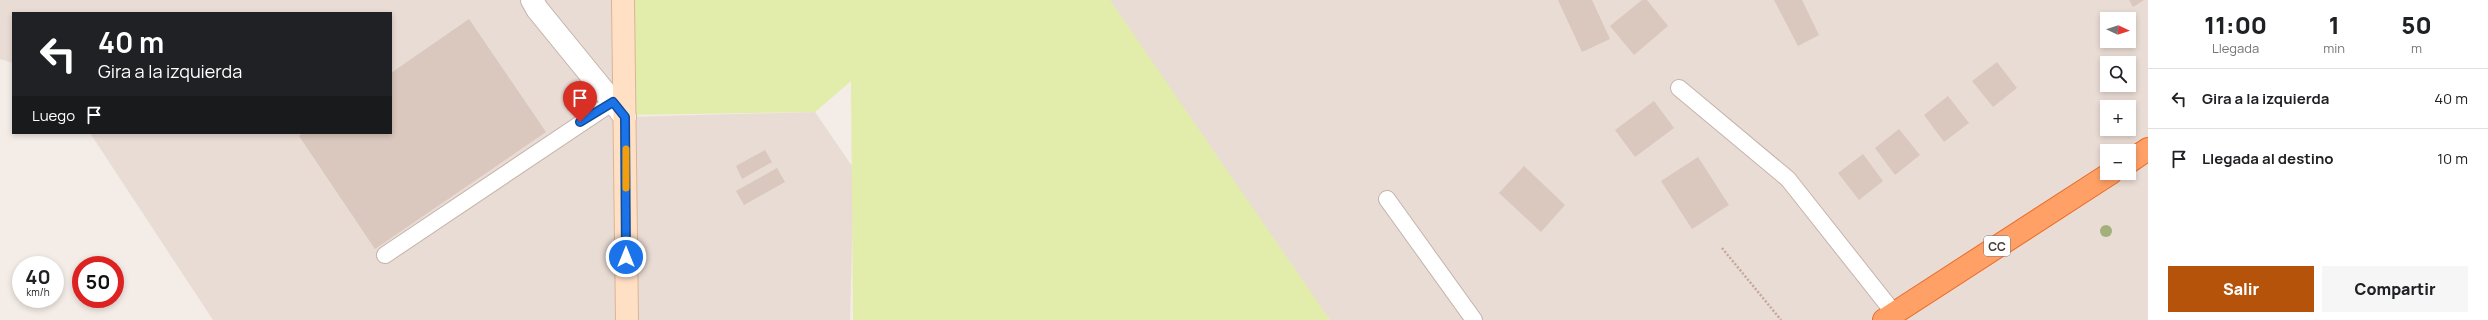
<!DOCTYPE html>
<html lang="es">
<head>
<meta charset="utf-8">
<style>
	:root { --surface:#fff; --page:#f6f6f6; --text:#202124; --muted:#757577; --line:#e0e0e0; --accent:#b45309 }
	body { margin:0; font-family:Manrope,sans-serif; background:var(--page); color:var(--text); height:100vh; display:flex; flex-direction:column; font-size:15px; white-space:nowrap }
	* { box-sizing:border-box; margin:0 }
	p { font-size:13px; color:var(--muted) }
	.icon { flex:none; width:22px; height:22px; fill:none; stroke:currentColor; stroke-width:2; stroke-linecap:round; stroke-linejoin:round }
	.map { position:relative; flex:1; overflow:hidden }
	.details { display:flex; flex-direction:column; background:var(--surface); width:340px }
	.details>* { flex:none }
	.hud { position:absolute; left:12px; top:12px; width:380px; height:122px; border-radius:0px; box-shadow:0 2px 6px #0003; background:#202124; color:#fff; overflow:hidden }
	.needle { width:26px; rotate:94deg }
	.buttons { position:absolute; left:2100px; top:12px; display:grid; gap:8px }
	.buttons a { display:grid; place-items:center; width:36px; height:36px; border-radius:0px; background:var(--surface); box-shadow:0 2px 6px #0003; font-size:20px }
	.speed { position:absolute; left:12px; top:256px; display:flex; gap:8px; font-size:20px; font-weight:700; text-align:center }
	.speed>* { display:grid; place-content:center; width:52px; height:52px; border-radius:50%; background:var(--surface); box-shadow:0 2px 6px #0003; line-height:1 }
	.speed small { font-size:10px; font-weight:400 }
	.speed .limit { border:6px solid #d22; background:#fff; color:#111 }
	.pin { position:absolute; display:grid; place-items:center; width:34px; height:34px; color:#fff; margin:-41px -17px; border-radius:50% 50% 50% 0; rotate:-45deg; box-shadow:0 0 4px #0007 }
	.pin .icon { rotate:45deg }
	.me { position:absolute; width:44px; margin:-22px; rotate:0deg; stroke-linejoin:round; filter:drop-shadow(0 0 3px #0008) }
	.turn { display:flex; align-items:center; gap:14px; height:84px; padding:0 20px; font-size:18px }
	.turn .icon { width:52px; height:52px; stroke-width:2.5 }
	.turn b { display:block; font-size:28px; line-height:34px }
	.then { display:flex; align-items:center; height:38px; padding:0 20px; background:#0003; gap:8px; font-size:15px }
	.eta { display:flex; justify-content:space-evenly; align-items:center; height:68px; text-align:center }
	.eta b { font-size:24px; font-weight:800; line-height:28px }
	.button { display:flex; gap:8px; margin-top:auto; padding:8px 20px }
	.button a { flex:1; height:46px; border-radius:0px; background:var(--accent); color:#fff; font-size:16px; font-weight:800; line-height:46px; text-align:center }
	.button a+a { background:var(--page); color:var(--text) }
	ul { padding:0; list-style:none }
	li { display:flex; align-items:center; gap:12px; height:60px; padding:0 20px; border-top:1px solid var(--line) }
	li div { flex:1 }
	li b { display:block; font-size:15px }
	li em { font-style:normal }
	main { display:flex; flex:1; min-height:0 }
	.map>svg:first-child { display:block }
	.residential { fill:#e9dcd4; fill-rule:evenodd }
	.green { fill:#e2ecab }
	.building { fill:#dac7bd }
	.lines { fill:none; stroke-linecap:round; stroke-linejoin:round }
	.lane-casing { stroke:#c4b4ab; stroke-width:18 }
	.street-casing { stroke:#c4b4ab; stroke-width:24 }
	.secondary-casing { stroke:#dbb494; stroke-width:24 }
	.highway-casing { stroke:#ea6c2b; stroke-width:24 }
	.path { stroke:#c4a798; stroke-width:2.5; stroke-dasharray:2 2; stroke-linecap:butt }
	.lane { stroke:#fff; stroke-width:16 }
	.street { stroke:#fff; stroke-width:22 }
	.secondary { stroke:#ffe0c5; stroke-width:22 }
	.highway { stroke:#ffa066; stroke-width:22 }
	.tree { fill:#a3b07b }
	.route-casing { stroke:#114b97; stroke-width:10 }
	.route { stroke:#1a73e8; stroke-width:7 }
	.slow { stroke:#f59e0b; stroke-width:7 }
	.labels { text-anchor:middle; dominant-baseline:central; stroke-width:4; stroke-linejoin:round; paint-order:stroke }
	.shield { fill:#fff; stroke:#7f7672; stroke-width:1 }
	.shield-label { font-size:12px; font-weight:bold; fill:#483b35 }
</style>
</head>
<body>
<main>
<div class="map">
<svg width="2148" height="320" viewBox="0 0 2148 320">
	<rect width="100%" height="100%" fill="#f4ece6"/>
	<!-- residential -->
	<path class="residential" d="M0,0h623l2,117 190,-5 39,57 -4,151h-637l-123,-187h301v-120h-378v50l-13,-4z
		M1087,0h1061v320h-818zM2107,19h22v22h-22zM2107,63h22v22h-22zM2107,107h22v22h-22zM2107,151h22v22h-22z"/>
	<!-- green -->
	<path class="green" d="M626,0h484l220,320h-477l-2,-239 -36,31 -187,3z"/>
	<!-- building -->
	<path class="building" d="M1558,0h34l18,39 -28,13z
		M1642,0h5l21,26 -34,29 -24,-29z
		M1774,0h28l17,35 -21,11z
		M2129,0h15l-11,7z
		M469,19l77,113 -171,117 -76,-113 4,-3h88v-60z
		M1997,62l20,26 -24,19 -21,-26z
		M1948,96l21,27 -25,19 -20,-27z
		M1654,101l20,27 -39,29 -20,-27z
		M1899,129l21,26 -25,20 -20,-27z
		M765,150l7,12 -30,17 -6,-13z
		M1863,154l20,27 -24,19 -21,-27z
		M1698,157l31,48 -37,24 -31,-48z
		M1524,166l41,39 -24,27 -42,-39z
		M777,168l8,14 -41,23 -8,-14z"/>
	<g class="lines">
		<defs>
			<path id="lane" d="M1679,88l109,91 106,134
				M1387,199l87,121
				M385,255l228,-153"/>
			<path id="street" d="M532,0l5,9 88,108"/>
			<path id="secondary" d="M623,0l4,320"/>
			<path id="highway" d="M2129,162l19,-13
				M1884,320l227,-147"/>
		</defs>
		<!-- lane casing -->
		<use href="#lane" class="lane-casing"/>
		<!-- street casing -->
		<use href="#street" class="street-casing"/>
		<!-- secondary casing -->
		<use href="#secondary" class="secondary-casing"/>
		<!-- highway casing -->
		<use href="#highway" class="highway-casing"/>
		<!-- path -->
		<path class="path" d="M1722,248l59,72"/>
		<!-- lane -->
		<use href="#lane" class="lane"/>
		<!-- street -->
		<use href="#street" class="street"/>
		<!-- secondary -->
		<use href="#secondary" class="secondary"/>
		<!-- highway -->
		<use href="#highway" class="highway"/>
	</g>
	<!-- trees -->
	<circle class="tree" cx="2106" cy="231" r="6"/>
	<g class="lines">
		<defs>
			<path id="route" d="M580,122l33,-20 12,15 1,140"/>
		</defs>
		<!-- route casing -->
		<use href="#route" class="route-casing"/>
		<!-- route -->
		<use href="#route" class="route"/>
		<!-- slow -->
		<path class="slow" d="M626,149v39"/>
	</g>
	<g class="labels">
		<!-- shield labels -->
		<rect class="shield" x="1984" y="236" width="26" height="20" rx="3"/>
		<g class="shield-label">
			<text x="1997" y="246">CC</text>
		</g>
	</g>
</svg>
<div class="buttons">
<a><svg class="needle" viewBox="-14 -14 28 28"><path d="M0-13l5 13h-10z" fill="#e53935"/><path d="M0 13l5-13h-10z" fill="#757577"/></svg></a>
<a><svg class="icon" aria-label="search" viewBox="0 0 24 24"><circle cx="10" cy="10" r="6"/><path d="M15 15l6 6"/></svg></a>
<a>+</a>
<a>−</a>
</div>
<div class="speed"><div>40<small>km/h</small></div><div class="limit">50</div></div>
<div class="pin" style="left:580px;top:122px;background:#d93025"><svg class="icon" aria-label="arrive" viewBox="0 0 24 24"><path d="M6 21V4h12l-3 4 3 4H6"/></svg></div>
<svg class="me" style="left:626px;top:257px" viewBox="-20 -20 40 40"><circle r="17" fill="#1a73e8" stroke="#fff" stroke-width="3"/><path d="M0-11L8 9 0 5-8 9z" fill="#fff"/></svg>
<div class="hud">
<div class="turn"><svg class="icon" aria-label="left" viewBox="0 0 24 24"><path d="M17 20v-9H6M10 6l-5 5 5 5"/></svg><div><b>40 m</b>Gira a la izquierda</div></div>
<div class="then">Luego<svg class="icon" aria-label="arrive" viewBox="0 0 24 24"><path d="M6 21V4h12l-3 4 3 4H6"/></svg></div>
</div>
</div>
<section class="details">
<div class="eta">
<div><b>11:00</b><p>Llegada</p></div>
<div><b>1</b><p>min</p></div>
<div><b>50</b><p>m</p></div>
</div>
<ul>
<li><svg class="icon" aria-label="left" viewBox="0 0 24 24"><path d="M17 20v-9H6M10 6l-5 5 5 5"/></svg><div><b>Gira a la izquierda</b></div><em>40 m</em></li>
<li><svg class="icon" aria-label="arrive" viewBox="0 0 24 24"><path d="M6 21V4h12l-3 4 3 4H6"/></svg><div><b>Llegada al destino</b></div><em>10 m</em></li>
</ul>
<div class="button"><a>Salir</a><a>Compartir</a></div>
</section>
</main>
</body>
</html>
